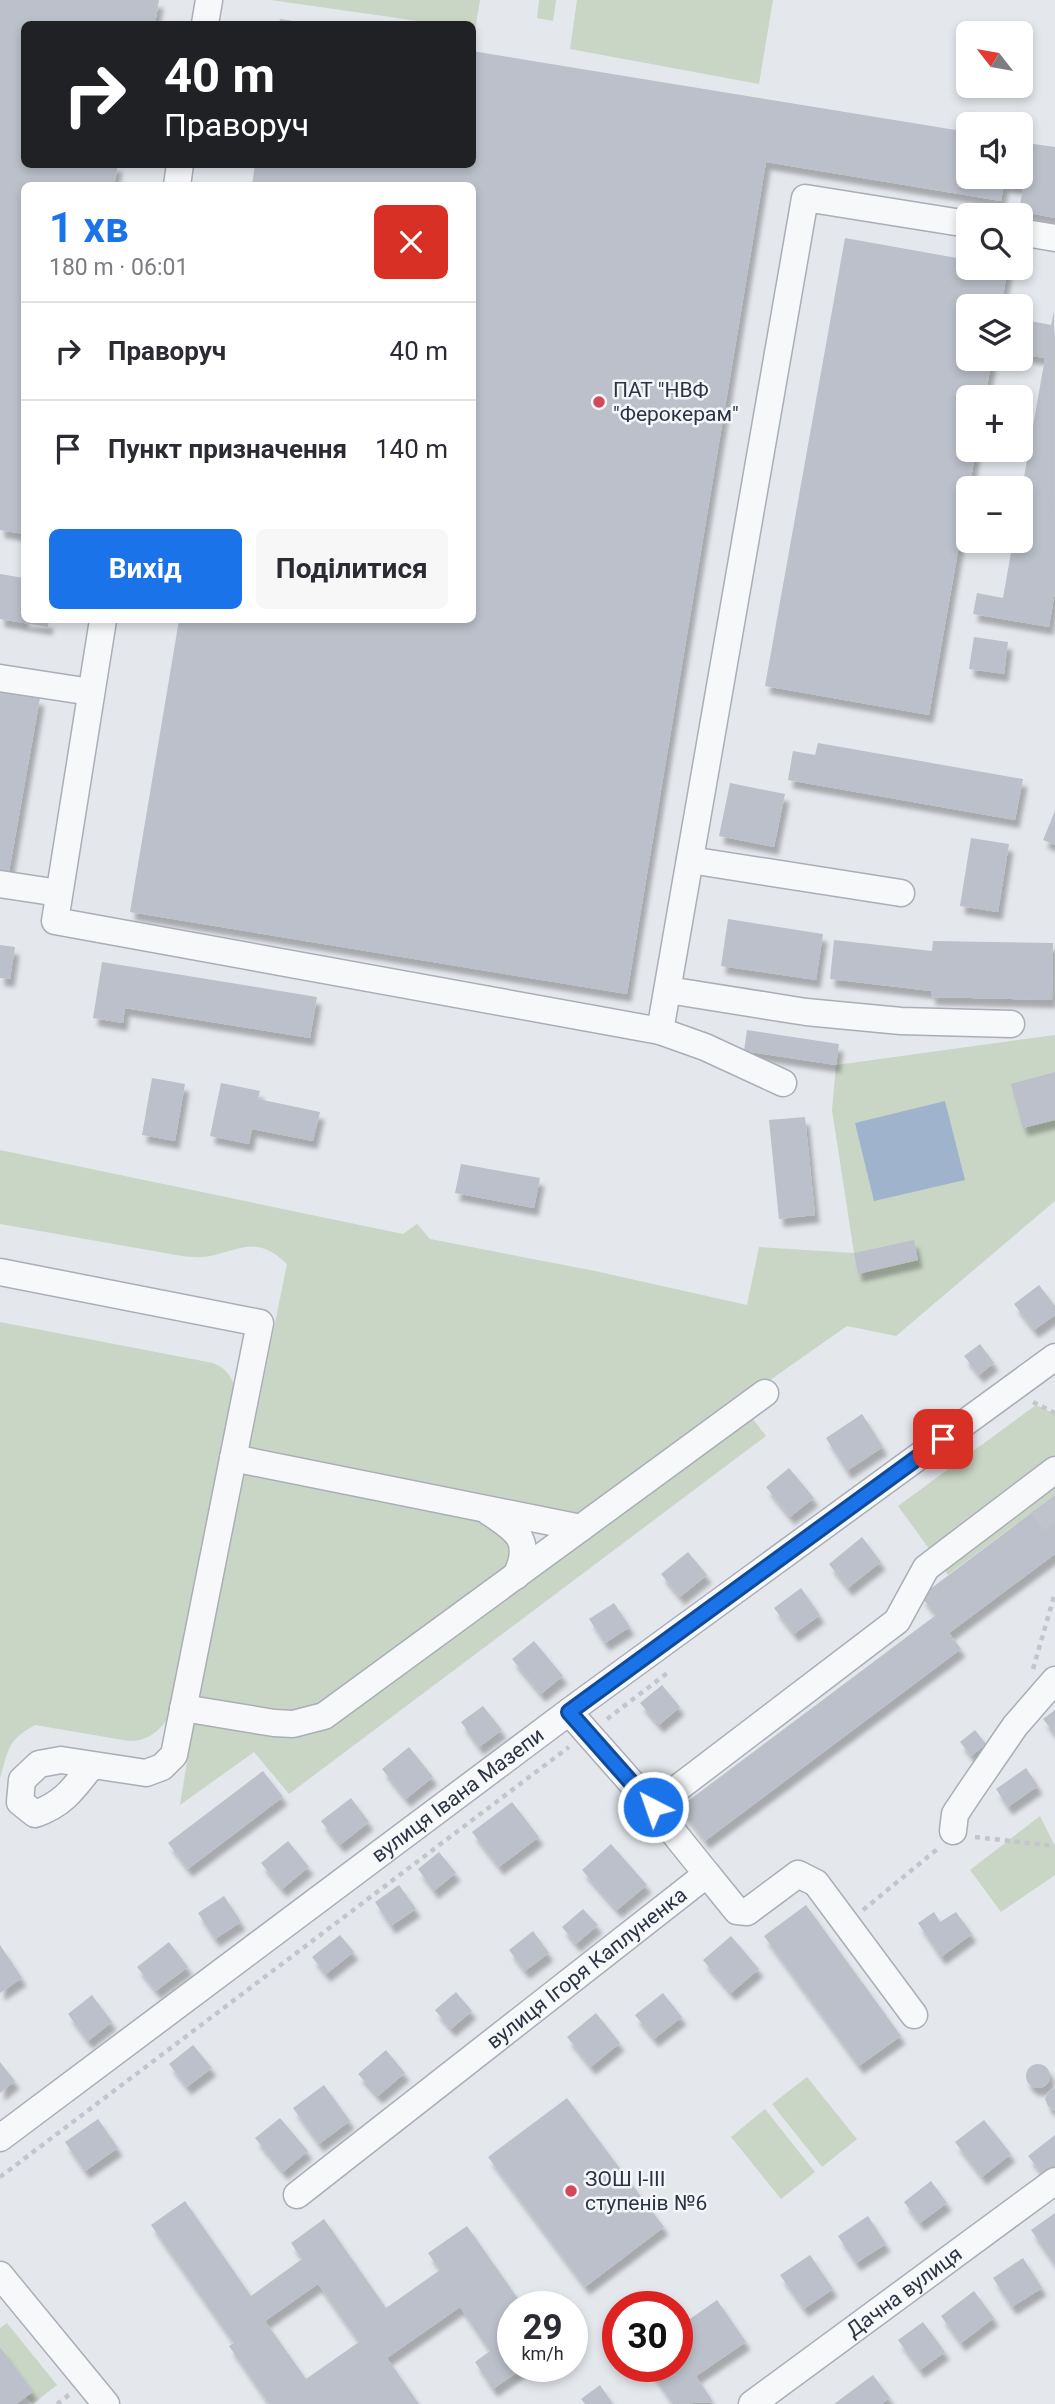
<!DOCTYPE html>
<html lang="uk">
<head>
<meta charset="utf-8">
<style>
	:root { --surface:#fff; --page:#f7f7f7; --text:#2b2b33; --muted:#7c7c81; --line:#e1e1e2; --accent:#1a73e8 }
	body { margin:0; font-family:Roboto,sans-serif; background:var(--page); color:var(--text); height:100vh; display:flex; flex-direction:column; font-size:26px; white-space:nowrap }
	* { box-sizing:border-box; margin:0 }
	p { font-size:23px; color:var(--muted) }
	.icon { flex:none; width:38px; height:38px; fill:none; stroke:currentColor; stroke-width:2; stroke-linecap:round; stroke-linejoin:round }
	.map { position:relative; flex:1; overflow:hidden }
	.sheet { position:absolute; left:21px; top:182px; width:455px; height:441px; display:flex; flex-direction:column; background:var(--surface); border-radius:10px; box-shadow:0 4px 10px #0003 }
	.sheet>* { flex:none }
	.guide { position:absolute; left:21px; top:21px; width:455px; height:147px; border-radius:10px; box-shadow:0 4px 10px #0003; background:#202124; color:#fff; overflow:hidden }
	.needle { width:46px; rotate:301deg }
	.fabs { position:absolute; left:956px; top:21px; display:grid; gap:14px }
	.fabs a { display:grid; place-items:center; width:77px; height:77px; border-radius:10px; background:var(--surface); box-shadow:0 4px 10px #0003; font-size:35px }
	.speed { position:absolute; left:497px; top:2291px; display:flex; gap:14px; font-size:35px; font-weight:700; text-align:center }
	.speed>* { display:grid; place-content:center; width:91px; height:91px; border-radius:50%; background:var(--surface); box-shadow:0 4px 10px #0003; line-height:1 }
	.speed small { font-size:18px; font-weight:400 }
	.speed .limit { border:10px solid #d22; background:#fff; color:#111 }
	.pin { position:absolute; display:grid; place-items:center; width:60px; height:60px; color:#fff; margin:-30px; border-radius:14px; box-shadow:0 4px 10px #0006 }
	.me { position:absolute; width:77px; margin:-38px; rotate:319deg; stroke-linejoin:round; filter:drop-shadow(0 0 5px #0008) }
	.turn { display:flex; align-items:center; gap:24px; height:147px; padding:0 28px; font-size:32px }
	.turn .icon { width:91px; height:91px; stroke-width:2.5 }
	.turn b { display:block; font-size:49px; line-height:60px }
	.round { display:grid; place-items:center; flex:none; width:74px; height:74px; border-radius:10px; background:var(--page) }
	.headline { display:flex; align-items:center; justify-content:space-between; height:119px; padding:0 28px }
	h1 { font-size:42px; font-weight:700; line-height:52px; color:var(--accent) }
	.button { display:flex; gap:14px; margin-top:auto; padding:14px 28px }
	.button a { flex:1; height:80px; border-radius:10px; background:var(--accent); color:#fff; font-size:28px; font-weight:700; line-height:80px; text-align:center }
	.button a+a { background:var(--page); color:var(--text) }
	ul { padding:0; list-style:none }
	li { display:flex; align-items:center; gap:21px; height:98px; padding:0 28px; border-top:2px solid var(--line) }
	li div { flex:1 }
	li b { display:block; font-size:26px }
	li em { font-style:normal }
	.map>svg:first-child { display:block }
	.green { fill:#c9d6c5 }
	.water { fill:#9fb4cc }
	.building { fill:#bbc0ca; fill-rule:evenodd; filter:url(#shadow) }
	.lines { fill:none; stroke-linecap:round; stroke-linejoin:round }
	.minor-tunnel { stroke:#bfc3cb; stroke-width:26; stroke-dasharray:26 13; stroke-linecap:butt }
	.minor-casing { stroke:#a9aeb7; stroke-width:29 }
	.path { stroke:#c2c5cb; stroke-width:4.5; stroke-dasharray:5 5; stroke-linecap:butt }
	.minor { stroke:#f7f8fa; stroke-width:26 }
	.route-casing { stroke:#114b97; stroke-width:18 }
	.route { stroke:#1a73e8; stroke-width:12 }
	.poi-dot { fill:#d1495b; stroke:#f4f6f9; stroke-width:2.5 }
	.labels { text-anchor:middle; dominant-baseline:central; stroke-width:5; stroke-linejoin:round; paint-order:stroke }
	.poi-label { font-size:21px; fill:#2b3445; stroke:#f4f6f9; text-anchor:start }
	.street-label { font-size:21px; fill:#2b3445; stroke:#f4f6f9 }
</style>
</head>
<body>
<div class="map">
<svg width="1055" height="2404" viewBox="0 0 1055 2404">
	<defs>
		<filter id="shadow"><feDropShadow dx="4.5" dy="8" stdDeviation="2" flood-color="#0004"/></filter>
	</defs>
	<rect width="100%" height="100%" fill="#e4e7ec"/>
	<!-- green -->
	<path class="green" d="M271,0h209l-5,30 -2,-1 -1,-5h-33z
		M539,0h17l-3,21 -16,-3z
		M577,0h196l-14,84 -189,-35z
		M1055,1035v166l-159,135 -49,-10 -258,181 -14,6h-14l-312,-62 38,-187c-30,-28 -42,-16 -77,-8 -9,2 -19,1 -28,0l-182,-32v-74l403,84 14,-10 13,15 165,32 152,34 12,-58 95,6 -22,-143 4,-45z
		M0,1322l213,41c12,5 16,10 21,22l-67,335c-11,14 -21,21 -38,21l-94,-16c-29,16 -26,25 -35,53z
		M1036,1405l19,9v81l-107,80 -50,-69z
		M749,1414l17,22 -477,358 -35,-42 -74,53 14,-86 91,13z
		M245,1471l225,44c26,14 51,24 32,57l-176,133 -22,8 -106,-12z
		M1040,1816l15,30v29l-54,37 -31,-42z
		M807,2077l50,62 -35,28 -50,-63z
		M765,2109l50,63 -34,27 -50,-62z
		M7,2323l50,62 -24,19 -7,-7 -26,-50v-19z"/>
	<!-- water -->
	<path class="water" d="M945,1101l20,79 -91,21 -19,-78z"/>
	<!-- building -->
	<path class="building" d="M0,0h159l-4,24h-131v140h94l-4,22h-90v348l-24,-4z
		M280,19l26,4v1h-27z
		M472,51l496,81v45h52v-35l35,5v71l-36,-7 4,-24 -19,-3 -3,17 -235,-39 -139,832 -497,-82 49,-292h293v-434h-220l3,-22h217z
		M845,238l123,22v8h40l-7,38h-33v53h24l-7,38h-17v53h8l-47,265 -164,-29z
		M1054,311l1,280 -6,36 -76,-13 4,-21 26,5 10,-57h7v-41l25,-142 -25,-4v-35l31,6z
		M0,574l24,4v42h25l-1,7 -48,-8z
		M974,637l34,5 -4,32 -35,-5z
		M0,690l40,8 -31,174 -9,-2z
		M818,743l205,36 -8,41 -227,-40 5,-29 22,4z
		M730,783l55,11 -11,53 -55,-11z
		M1055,811v34l-12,-5z
		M971,838l38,6 -11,68 -38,-6z
		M728,919l95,15 -7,46 -95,-14z
		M834,940l98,11 1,-10 120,2 -1,57 -121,-3v-6l-101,-12z
		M0,945l15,2 -5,32 -10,-1z
		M102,962l215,35 -7,41 -185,-30 -2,15 -30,-5z
		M747,1030l92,14 -3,21 -92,-14z
		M1055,1072v48l-32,8 -12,-44z
		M152,1078l33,6 -10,57 -33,-6z
		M221,1083l39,8 -2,8 62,13 -7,29 -61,-12 -3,15 -39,-8z
		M805,1117l10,98 -36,4 -10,-99z
		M461,1164l79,14 -6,30 -79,-15z
		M914,1240l4,20 -60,14 -4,-21z
		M1039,1285l16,21v9l-21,15 -20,-26z
		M980,1344l14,19 -15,12 -15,-19z
		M862,1414l21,33 -36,24 -21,-33z
		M789,1468l25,30 -24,19 -24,-30z
		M1055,1495v59l-106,79 12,16 -256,192 -25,-34 256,-192 -15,-19z
		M862,1537l19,25 -33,26 -19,-24z
		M688,1552l19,23 -27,22 -19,-23z
		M801,1588l19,27 -26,19 -20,-26z
		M614,1603l16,24 -25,16 -16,-24z
		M534,1641l29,35 -22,18 -29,-35z
		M662,1685l18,22 -21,18 -19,-22z
		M483,1706l19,24 -23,17 -18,-25z
		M1055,1710v24l-12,-15z
		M975,1730l11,14 -15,12 -11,-14z
		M409,1747l24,30 -27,22 -24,-30z
		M1026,1768l12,18 -30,21 -12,-18z
		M263,1771l20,26 -95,72 -20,-26z
		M351,1798l18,24 -29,23 -19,-24z
		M512,1802l27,35 -40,30 -27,-35z
		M288,1841l21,26 -27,22 -21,-26z
		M611,1844l36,41 -30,25 -35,-40z
		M439,1852l17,21 -22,18 -16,-22z
		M399,1885l17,24 -25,17 -16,-24z
		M224,1896l17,26 -26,17 -17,-26z
		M806,1905l95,131 -42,30 -95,-130z
		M583,1909l15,16 -22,19 -14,-17z
		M934,1912l6,10 16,-10 16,22 -31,23 -23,-34z
		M533,1931l16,22 -24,18 -16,-21z
		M340,1935l14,17 -28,22 -14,-17z
		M731,1936l28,33 -28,24 -28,-33z
		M169,1942l19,25 -32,24 -19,-24z
		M0,1945l22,33 -22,15z
		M456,1992l16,19 -21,18 -16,-19z
		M663,1993l19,24 -28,22 -19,-24z
		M92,1995l20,27 -24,19 -20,-27z
		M596,2013l24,30 -29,24 -24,-30z
		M193,2045l19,23 -25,19 -18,-23z
		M386,2050l19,23 -27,23 -20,-22z
		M0,2062l15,19 -15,12z
		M1026 2076a12 12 0 1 1 24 0a12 12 0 1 1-24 0Z
		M324,2085l26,36 -31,23 -26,-36z
		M1055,2088v23l-7,-5 -3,-7 3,-7z
		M567,2098l97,129 -79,60 -97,-130z
		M280,2118l28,33 -25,21 -28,-34z
		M98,2119l20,29 -33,23 -20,-29z
		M984,2120l27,34 -29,23 -27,-35z
		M1055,2135v34l-10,8 -17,-21z
		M931,2181l16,22 -27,20 -16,-21z
		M185,2201l66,95 51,-37 -11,-16 33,-24 62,89 54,-38 -12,-17 39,-27 56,80h-10v60h13l-33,23 -18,-27 15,-11 -30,-44 -73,51 32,46h-150l-40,-58 5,-3 -83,-118zM318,2284l41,58 -53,37 -41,-58z
		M1055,2213v52l-24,-35z
		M868,2216l18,28 -30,19 -18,-27z
		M810,2255l23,34 -29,20 -24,-34z
		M1023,2258l19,30 -30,19 -19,-29z
		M974,2291l20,27 -33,25 -20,-27z
		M717,2300l29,42 -50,34 17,26 -40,2 -26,-38h30v-38z
		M923,2322l22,30 -25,18 -22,-30z
		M0,2347l33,45 -17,12h-16z
		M873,2375l17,23 -9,6h-47z
		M600,2385l13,19h-28l-4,-5z"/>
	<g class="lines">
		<!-- minor-tunnel -->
		<path class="minor-tunnel" d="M1042,1505l13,18"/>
		<defs>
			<g id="minor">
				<path d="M205,24l4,-24"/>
				<path d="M177,186l3,-22"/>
				<path d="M1020,232l35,6"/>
				<path d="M103,620l-48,301 605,110 145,-833 163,26"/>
				<path d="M0,678l91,14"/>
				<path d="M690,860l211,33"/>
				<path d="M0,884l59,9"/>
				<path d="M668,990l138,22 95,9 110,3"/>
				<path d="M660,1031l45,16 78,36"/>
				<path d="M0,1272l260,51 -86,432 -12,12 -16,6 -85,-13 -22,4 -17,16 -2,22 15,12c29,-10 39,-26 57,-49"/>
				<path d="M233,1458l348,70"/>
				<path d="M489,1512c28,18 44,29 27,64"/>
				<path d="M183,1708l91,15 19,1 31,-8 441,-323"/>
				<path d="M653,1807l244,-186 29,-53 129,-98"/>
				<path d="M953,1831l2,-17 16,-24 44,-64 40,-46"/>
				<path d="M707,1874l30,37 10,1 51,-38 18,9 98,132"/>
				<path id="s1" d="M0,2138l574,-430 481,-351"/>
				<path id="s2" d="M297,2195l410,-321 -54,-67 -84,-95"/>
				<path d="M0,2275l106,129"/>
				<path id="s3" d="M752,2404l303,-223"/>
			</g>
		</defs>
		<!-- minor casing -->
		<use href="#minor" class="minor-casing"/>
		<!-- path -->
		<path class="path" d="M1033,1402l22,11
			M1033,1669l22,-76
			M607,1719l63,-48
			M975,1837l80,9
			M863,1910l77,-63
			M0,2177l569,-430
			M57,2404l13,-10"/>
		<!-- minor -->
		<use href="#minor" class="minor"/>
	</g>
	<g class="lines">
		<defs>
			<path id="route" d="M653,1807l-84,-95 374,-273"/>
		</defs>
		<!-- route casing -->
		<use href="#route" class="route-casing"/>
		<!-- route -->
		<use href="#route" class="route"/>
	</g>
	<!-- markers -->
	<g class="poi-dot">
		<circle cx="599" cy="402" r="7"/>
		<circle cx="571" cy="2191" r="7"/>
	</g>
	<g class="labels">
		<!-- poi labels -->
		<g class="poi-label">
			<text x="613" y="390">ПАТ "НВФ<tspan x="613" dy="24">"Ферокерам"</tspan></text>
			<text x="585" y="2179">ЗОШ І-ІІІ<tspan x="585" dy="24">ступенів №6</tspan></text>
		</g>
		<!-- street labels -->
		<g class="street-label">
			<text stroke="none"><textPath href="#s1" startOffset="572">вулиця Івана Мазепи</textPath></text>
			<text stroke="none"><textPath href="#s2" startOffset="368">вулиця Ігоря Каплуненка</textPath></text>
			<text stroke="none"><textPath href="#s3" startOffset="189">Дачна вулиця</textPath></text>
		</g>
	</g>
</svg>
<div class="fabs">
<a><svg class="needle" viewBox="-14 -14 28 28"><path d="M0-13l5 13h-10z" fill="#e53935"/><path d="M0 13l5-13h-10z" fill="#7c7c81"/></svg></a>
<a><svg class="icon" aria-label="sound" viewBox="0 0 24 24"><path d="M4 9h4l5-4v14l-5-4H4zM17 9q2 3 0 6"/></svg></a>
<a><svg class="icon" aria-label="search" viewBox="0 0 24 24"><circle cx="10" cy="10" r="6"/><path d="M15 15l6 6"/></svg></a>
<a><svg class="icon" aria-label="layers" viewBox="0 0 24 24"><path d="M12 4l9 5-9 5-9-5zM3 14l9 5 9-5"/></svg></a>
<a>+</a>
<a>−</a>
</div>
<div class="speed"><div>29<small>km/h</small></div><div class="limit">30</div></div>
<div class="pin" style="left:943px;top:1439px;background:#d93025"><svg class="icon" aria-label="arrive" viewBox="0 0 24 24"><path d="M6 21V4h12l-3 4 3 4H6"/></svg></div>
<svg class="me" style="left:653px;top:1807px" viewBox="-20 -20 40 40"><circle r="17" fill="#1a73e8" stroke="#fff" stroke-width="3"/><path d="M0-11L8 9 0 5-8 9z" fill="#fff"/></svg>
<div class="guide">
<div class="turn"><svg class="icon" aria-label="right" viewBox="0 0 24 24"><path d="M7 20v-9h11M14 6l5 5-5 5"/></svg><div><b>40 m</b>Праворуч</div></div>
</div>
<section class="sheet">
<div class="headline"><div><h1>1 хв</h1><p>180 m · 06:01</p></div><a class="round" style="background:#d93025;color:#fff"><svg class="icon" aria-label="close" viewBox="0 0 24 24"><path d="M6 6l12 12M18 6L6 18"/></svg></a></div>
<ul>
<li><svg class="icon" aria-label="right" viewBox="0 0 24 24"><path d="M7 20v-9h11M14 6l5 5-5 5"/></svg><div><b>Праворуч</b></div><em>40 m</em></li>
<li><svg class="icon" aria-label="arrive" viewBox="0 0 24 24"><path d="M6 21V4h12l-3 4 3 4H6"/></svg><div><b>Пункт призначення</b></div><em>140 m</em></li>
</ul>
<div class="button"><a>Вихід</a><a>Поділитися</a></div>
</section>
</div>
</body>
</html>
